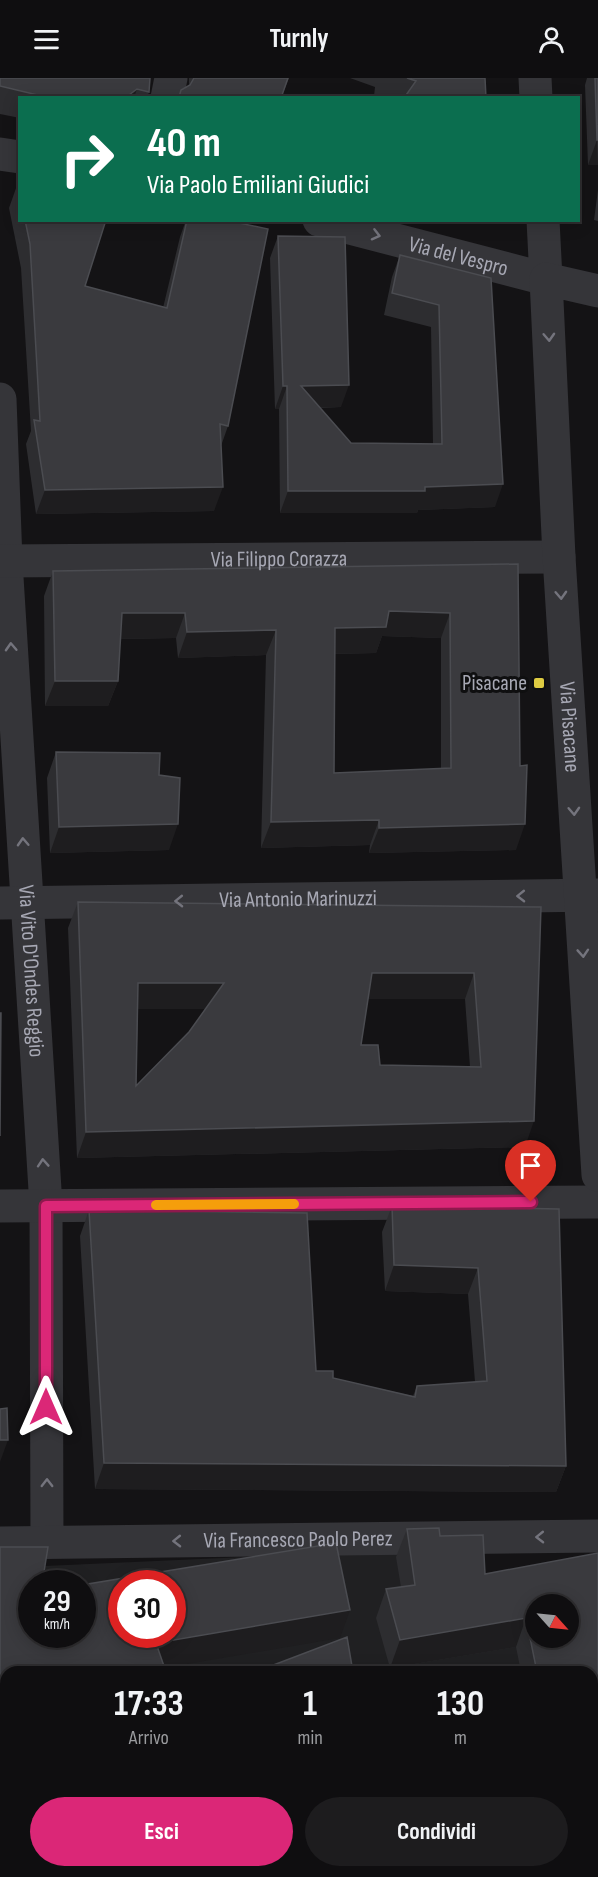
<!DOCTYPE html>
<html lang="it">
<head>
<meta charset="utf-8">
<style>
	:root { --surface:#0f0e10; --page:#1d1c1e; --text:#f1f3f6; --muted:#9b9c9f; --line:#2f2e30; --accent:#db2777 }
	body { margin:0; font-family:"Sofia Sans Condensed",sans-serif; background:var(--page); color:var(--text); height:100vh; display:flex; flex-direction:column; font-size:22px; white-space:nowrap }
	* { box-sizing:border-box; margin:0 }
	p { font-size:20px; color:var(--muted) }
	.icon { flex:none; width:33px; height:33px; fill:none; stroke:currentColor; stroke-width:2; stroke-linecap:round; stroke-linejoin:round }
	.map { position:relative; flex:1; overflow:hidden }
	.drawer { position:absolute; left:0px; top:1588px; width:598px; height:212px; display:flex; flex-direction:column; background:var(--surface); border-radius:18px 18px 0 0; box-shadow:0 3px 15px #0003,0 0 0 2px var(--line) }
	.drawer>* { flex:none }
	.hud { position:absolute; left:18px; top:18px; width:562px; height:126px; border-radius:0px; box-shadow:0 3px 15px #0003,0 0 0 2px var(--line); background:#0b6e4f; color:#fff; overflow:hidden }
	.needle { width:39px; rotate:117deg }
	.buttons { position:absolute; left:525px; top:1516px; display:grid; gap:12px }
	.buttons a { display:grid; place-items:center; width:54px; height:54px; border-radius:50%; background:var(--surface); box-shadow:0 3px 15px #0003,0 0 0 2px var(--line); font-size:30px }
	.speed { position:absolute; left:18px; top:1492px; display:flex; gap:12px; font-size:30px; font-weight:700; text-align:center }
	.speed>* { display:grid; place-content:center; width:78px; height:78px; border-radius:50%; background:var(--surface); box-shadow:0 3px 15px #0003,0 0 0 2px var(--line); line-height:1 }
	.speed small { font-size:15px; font-weight:400 }
	.speed .limit { border:9px solid #d22; background:#fff; color:#111 }
	.pin { position:absolute; display:grid; place-items:center; width:51px; height:51px; color:#fff; margin:-62px -26px; border-radius:50% 50% 50% 0; rotate:-45deg; box-shadow:0 0 6px #0007 }
	.pin .icon { rotate:45deg }
	.me { position:absolute; width:66px; margin:-33px; rotate:0deg; stroke-linejoin:round; filter:drop-shadow(0 0 4px #0008) }
	.turn { display:flex; align-items:center; gap:21px; height:126px; padding:0 30px; font-size:27px }
	.turn .icon { width:78px; height:78px; stroke-width:2.5 }
	.turn b { display:block; font-size:42px; line-height:51px }
	.eta { display:flex; justify-content:space-evenly; align-items:center; height:102px; text-align:center }
	.eta b { font-size:36px; font-weight:700; line-height:42px }
	.button { display:flex; gap:12px; margin-top:auto; padding:12px 30px }
	.button a { flex:1; height:69px; border-radius:36px; background:var(--accent); color:#fff; font-size:24px; font-weight:700; line-height:69px; text-align:center }
	.button a+a { background:var(--page); color:var(--text) }
	header { display:flex; justify-content:space-between; align-items:center; height:78px; padding:0 30px; background:var(--surface); font-size:27px; font-weight:700 }
	.map>svg:first-child { display:block }
	.built { fill:#202022; fill-rule:evenodd }
	.lines { fill:none; stroke-linecap:round; stroke-linejoin:round }
	.minor { stroke:#353539; stroke-width:33 }
	.tertiary { stroke:#353539; stroke-width:33 }
	.wall { fill:#2d2d30; fill-rule:evenodd }
	.shaded-wall { fill:#1e1d1f }
	.building { fill:#3a3a3e; stroke:#4b4c51; stroke-width:1.5; fill-rule:evenodd }
	.oneway { stroke:#74747d }
	.route-casing { stroke:#8e194d; stroke-width:15 }
	.route { stroke:#db2777; stroke-width:10 }
	.slow { stroke:#f59e0b; stroke-width:10 }
	.poi-dot { fill:#decb42; stroke:#0f0f10; stroke-width:2 }
	.labels { text-anchor:middle; dominant-baseline:central; stroke-width:6; stroke-linejoin:round; paint-order:stroke }
	.street-label { font-size:22px; fill:#a7a8b4; stroke:#0f0f10 }
	.poi-label { font-size:22px; fill:#a7a8b4; stroke:#0f0f10; text-anchor:end }
</style>
</head>
<body>
<header><svg class="icon" aria-label="menu" viewBox="0 0 24 24"><path d="M4 6h16M4 12h16M4 18h16"/></svg>Turnly<svg class="icon" aria-label="person" viewBox="0 0 24 24"><circle cx="12" cy="8" r="4"/><path d="M4 21q1-7 8-7t8 7"/></svg></header>
<div class="map">
<svg width="598" height="1799" viewBox="0 0 598 1799">
	<rect width="100%" height="100%" fill="#141315"/>
	<!-- built -->
	<path class="built" d="M426,1471l110,89 9,34h-539v126h-6v-230zM32,1506h50v51h-50zM122,1506h50v51h-50z"/>
	<g class="lines">
		<!-- minor -->
		<g class="minor">
			<path d="M535,0l1,20"/>
			<path d="M167,20l4,-20"/>
			<path d="M0,76l20,3"/>
			<path id="s1" d="M319,142l227,59 -3,-59"/>
			<path id="s2" d="M0,321l6,162 40,645 1,336"/>
			<path id="s3" d="M0,483l559,-4"/>
			<path id="s4" d="M0,825l598,-8"/>
			<path d="M0,1128l598,-4"/>
		</g>
		<!-- tertiary -->
		<g class="tertiary">
			<path id="s5" d="M598,213l-52,-12 13,278 39,618"/>
			<path id="s6" d="M0,1465l598,-7"/>
		</g>
	</g>
	<!-- wall -->
	<path class="wall" d="M0,0h150l-1,14 -2,6h-127v20l-20,-4z
		M189,0h100l-8,20h-102l2,-8 8,-4z
		M350,0h135l1,20h-108l-4,-2 1,-9z
		M587,0h11v87h-10l-3,-80z
		M20,99v43h86l-21,66 78,22 17,-71 6,-17h39l3,206 -7,20 -7,65 -178,3 -10,-70 5,-13 -10,-163 -12,-60z
		M598,112v31l-4,-1z
		M278,158l63,171 -21,1 31,35 82,1 -2,-117 -47,-12 8,-38 8,-22 91,23 4,229 -77,3 -1,3h-137l-1,-104h-4l-5,-151z
		M518,486l-2,286 -147,3 1,-8 -109,3 5,-193 -88,3 -2,-20 -56,1 -2,42 -10,25h-63l-1,-110 9,-25zM382,558l59,2v131l-107,4v-119l42,-1z
		M56,674l103,23 10,75 -119,3 -3,-75z
		M78,824l463,5 -16,240 -448,11 -9,-230zM368,921h97l5,68 -90,-2 -19,-20zM138,931h67l-16,23 -53,54z
		M392,1128l167,3 7,257 -10,26 -461,-3 -15,-253 9,-26 227,161 17,7 80,18 4,-10 58,-4 -7,-88 -83,-3 -3,-59z
		M407,1451l33,7 45,38 113,-21v324h-326l-1,-5h321v-200h-71l-5,-25 -126,21 -14,-50 10,-29 15,-2 -5,-30z
		M102,1794h93v5h-93z"/>
	<!-- shaded-wall -->
	<path class="shaded-wall" d="M137,11l-3,9h-9z
		M597,62l1,25h-10z
		M349,307l-8,22 -48,1 8,-22z
		M283,308h4l-8,23h-4z
		M503,406l-8,23 -77,3 -1,3h-137l8,-22z
		M223,409l-9,24 -178,3 9,-24z
		M389,533l61,2 -9,25 -59,-2 -6,17 -51,1 10,-26z
		M122,535h63l-9,25 -64,1z
		M276,552l-10,25 -88,3 9,-26z
		M55,603h63l-10,25h-63z
		M379,742l-9,25 -109,3 10,-26z
		M178,746l-9,26 -119,3 9,-26z
		M525,746l-9,26 -147,3 10,-25z
		M372,895h102l-9,26h-102z
		M138,905h86l-10,26h-85z
		M534,1043l-9,26 -448,11 9,-26z
		M394,1187l84,3 -10,26 -83,-3z
		M0,1362h8l-8,22z
		M104,1385l462,3 -10,26 -461,-3z
		M350,1532l-10,28 -194,33 10,-28z
		M526,1540l-10,29 -126,21 10,-28z
		M0,1684h6v27h-6z"/>
	<!-- building -->
	<path class="building" d="M0,0h150l-1,14 -12,-3 -12,9h-75l-50,-12z
		M194,0h94l-7,20 -102,-1 2,-7 9,-5z
		M407,0h78l1,20h-82l12,-17z
		M595,0h3v62h-1z
		M25,142h81l-21,66 82,22 20,-88h38l43,9 -40,197 -8,-2 3,63 -178,3 -11,-70 6,1 -10,-177z
		M278,158l67,1 4,148 -48,1 50,57 91,1 -3,-139 -47,-12 8,-38 91,23 12,206 -78,3v4h-137l-1,-105h-4z
		M518,486l2,202 7,-1 -2,59 -146,4v-8l-108,2 5,-192 -89,2 -2,-19h-63l-4,68h-63l-2,-110zM389,533l61,2 1,155 -117,5 1,-145 51,-1z
		M56,674l104,1 -1,22 21,3 -2,46 -119,3z
		M78,824l463,5 -7,214 -448,11zM372,895h102l7,94 -101,-2 -2,-20h-17zM138,905h86l-35,49 -53,54z
		M0,935h1l-1,123z
		M392,1128l167,3 7,257 -462,-3 -15,-253 218,3 9,158h17v7l82,19 2,-11 70,-5 -9,-113 -84,-3z
		M7,1330l1,32h-8v-31z
		M439,1450l1,8 43,-1 2,39 113,-21v324h-310l-1,-5h305v-200h-55l-11,-54 -126,22 -14,-51 29,-4 -8,-56zM536,1527h32v33h-32z
		M336,1465l14,67 -194,33 10,29h-160v90h-6v-215h48l-6,37h-10v51h50v-50zM122,1506h50v51h-50z
		M347,1559l6,35h-98z
		M112,1794h83v5h-83z"/>
	<!-- one-way arrows -->
	<defs><path id="oneway-chevron" d="M-2-3.5L2.5 0L-2 3.5" fill="none" stroke-width="1.6" stroke-linecap="round" stroke-linejoin="round" transform="scale(1.5)"/></defs>
	<g class="oneway">
		<use href="#oneway-chevron" transform="translate(376 157) rotate(14)"/>
		<use href="#oneway-chevron" transform="translate(549 259) rotate(87)"/>
		<use href="#oneway-chevron" transform="translate(561 517) rotate(87)"/>
		<use href="#oneway-chevron" transform="translate(11 569) rotate(-93)"/>
		<use href="#oneway-chevron" transform="translate(574 733) rotate(87)"/>
		<use href="#oneway-chevron" transform="translate(23 764) rotate(-93)"/>
		<use href="#oneway-chevron" transform="translate(521 818) rotate(179)"/>
		<use href="#oneway-chevron" transform="translate(179 823) rotate(179)"/>
		<use href="#oneway-chevron" transform="translate(583 875) rotate(86)"/>
		<use href="#oneway-chevron" transform="translate(43 1085) rotate(-94)"/>
		<use href="#oneway-chevron" transform="translate(47 1405) rotate(-90)"/>
		<use href="#oneway-chevron" transform="translate(540 1459) rotate(179)"/>
		<use href="#oneway-chevron" transform="translate(177 1463) rotate(179)"/>
	</g>
	<g class="lines">
		<defs>
			<path id="route" d="M46,1329v-201l485,-4"/>
		</defs>
		<!-- route casing -->
		<use href="#route" class="route-casing"/>
		<!-- route -->
		<use href="#route" class="route"/>
		<!-- slow -->
		<path class="slow" d="M156,1127l138,-1"/>
	</g>
	<!-- markers -->
	<rect class="poi-dot" x="533" y="599" width="12" height="12" rx="3"/>
	<g class="labels">
		<!-- street labels -->
		<g class="street-label">
			<text stroke="none"><textPath href="#s1" startOffset="144">Via del Vespro</textPath></text>
			<text stroke="none"><textPath href="#s3" startOffset="279">Via Filippo Corazza</textPath></text>
			<text stroke="none"><textPath href="#s5" startOffset="502">Via Pisacane</textPath></text>
			<text stroke="none"><textPath href="#s4" startOffset="298">Via Antonio Marinuzzi</textPath></text>
			<text stroke="none"><textPath href="#s2" startOffset="573">Via Vito D'Ondes Reggio</textPath></text>
			<text stroke="none"><textPath href="#s6" startOffset="298">Via Francesco Paolo Perez</textPath></text>
		</g>
		<!-- poi labels -->
		<g class="poi-label">
			<text x="527" y="605">Pisacane</text>
		</g>
	</g>
</svg>
<div class="buttons">
<a><svg class="needle" viewBox="-14 -14 28 28"><path d="M0-13l5 13h-10z" fill="#e53935"/><path d="M0 13l5-13h-10z" fill="#9b9c9f"/></svg></a>
</div>
<div class="speed"><div>29<small>km/h</small></div><div class="limit">30</div></div>
<div class="pin" style="left:531px;top:1124px;background:#d93025"><svg class="icon" aria-label="arrive" viewBox="0 0 24 24"><path d="M6 21V4h12l-3 4 3 4H6"/></svg></div>
<svg class="me" style="left:46px;top:1329px" viewBox="-20 -20 40 40"><path d="M0-17L14 15 0 8-14 15z" fill="#db2777" stroke="#fff" stroke-width="4"/></svg>
<div class="hud">
<div class="turn"><svg class="icon" aria-label="right" viewBox="0 0 24 24"><path d="M7 20v-9h11M14 6l5 5-5 5"/></svg><div><b>40 m</b>Via Paolo Emiliani Giudici</div></div>
</div>
<section class="drawer">
<div class="eta">
<div><b>17:33</b><p>Arrivo</p></div>
<div><b>1</b><p>min</p></div>
<div><b>130</b><p>m</p></div>
</div>
<div class="button"><a>Esci</a><a>Condividi</a></div>
</section>
</div>
</body>
</html>
